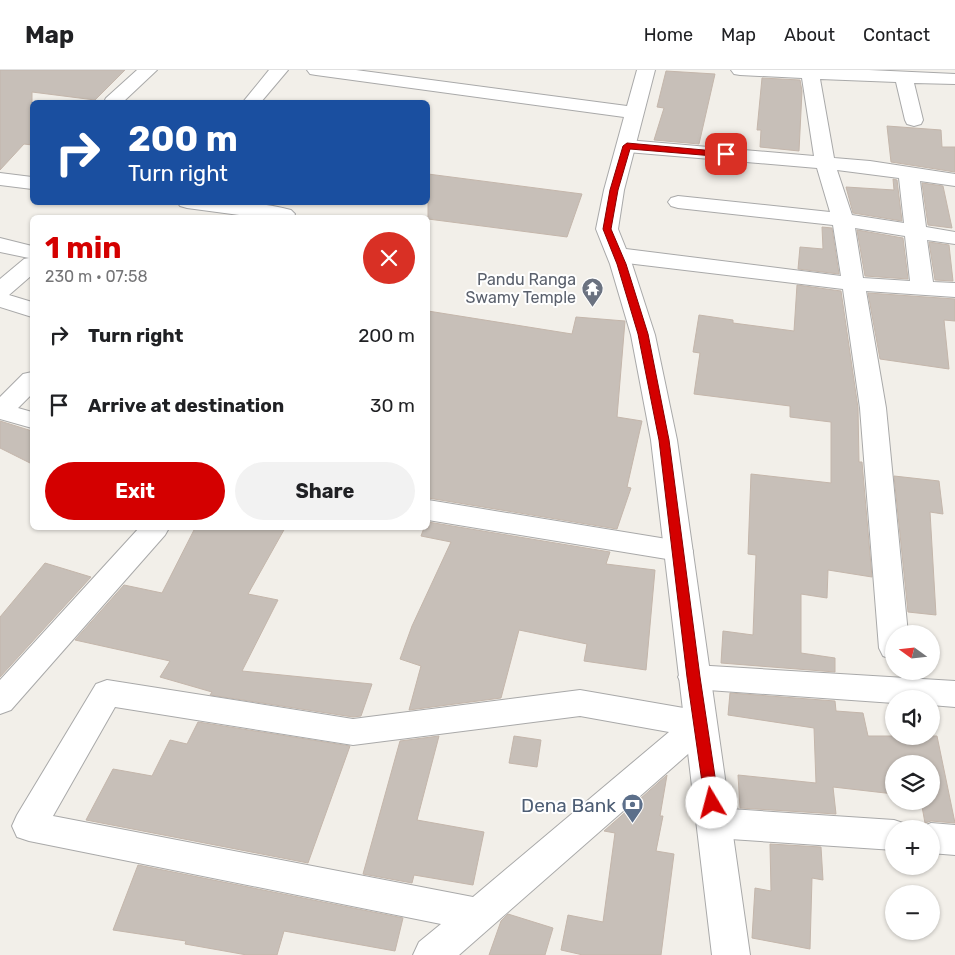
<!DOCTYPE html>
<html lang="en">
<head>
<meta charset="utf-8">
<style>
	:root { --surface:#fff; --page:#f2f2f2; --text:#202124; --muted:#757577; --line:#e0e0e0; --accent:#d40000 }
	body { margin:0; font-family:Rubik,sans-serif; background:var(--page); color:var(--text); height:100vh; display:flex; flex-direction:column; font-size:19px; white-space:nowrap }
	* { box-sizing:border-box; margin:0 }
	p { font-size:16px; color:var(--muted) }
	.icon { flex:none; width:28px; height:28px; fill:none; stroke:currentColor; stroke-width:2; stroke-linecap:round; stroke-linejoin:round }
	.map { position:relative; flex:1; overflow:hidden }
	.drawer { position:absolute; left:30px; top:145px; width:400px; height:315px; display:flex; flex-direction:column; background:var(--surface); border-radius:8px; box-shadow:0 1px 4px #0004 }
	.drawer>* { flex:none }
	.guide { position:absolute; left:30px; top:30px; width:400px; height:105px; border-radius:8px; box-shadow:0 1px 4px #0004; background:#1a4fa0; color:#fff; overflow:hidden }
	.needle { width:32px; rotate:285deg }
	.buttons { position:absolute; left:885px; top:555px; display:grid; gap:10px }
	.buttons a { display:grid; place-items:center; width:55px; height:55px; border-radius:50%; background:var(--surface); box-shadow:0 1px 4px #0004; font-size:25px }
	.pin { position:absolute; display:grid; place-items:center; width:42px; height:42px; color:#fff; margin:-21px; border-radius:10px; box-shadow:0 2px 8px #0006 }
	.me { position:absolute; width:55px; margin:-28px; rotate:352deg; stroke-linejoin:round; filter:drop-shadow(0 0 4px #0008) }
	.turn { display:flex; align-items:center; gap:18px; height:105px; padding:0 15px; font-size:22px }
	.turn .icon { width:65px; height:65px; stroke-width:2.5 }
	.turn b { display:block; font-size:35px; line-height:42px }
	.round { display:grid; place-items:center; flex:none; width:52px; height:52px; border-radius:26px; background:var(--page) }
	.head { display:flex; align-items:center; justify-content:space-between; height:85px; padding:0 15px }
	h1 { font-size:30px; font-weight:700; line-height:38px; color:var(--accent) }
	.action { display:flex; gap:10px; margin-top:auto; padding:10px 15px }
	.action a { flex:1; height:58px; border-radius:30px; background:var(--accent); color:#fff; font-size:20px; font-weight:700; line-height:58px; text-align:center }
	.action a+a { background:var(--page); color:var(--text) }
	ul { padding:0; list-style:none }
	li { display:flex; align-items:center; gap:15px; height:70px; padding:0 15px }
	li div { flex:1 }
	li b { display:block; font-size:19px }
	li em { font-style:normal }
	header { display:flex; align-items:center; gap:30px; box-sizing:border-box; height:70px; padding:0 25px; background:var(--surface); border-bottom:1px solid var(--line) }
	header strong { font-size:24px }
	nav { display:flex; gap:28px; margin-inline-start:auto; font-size:18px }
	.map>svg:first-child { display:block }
	.building { fill:#c7bfb8; stroke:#c4b6ab }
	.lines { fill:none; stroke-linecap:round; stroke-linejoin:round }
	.minor-casing { stroke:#a9a9a9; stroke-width:2 }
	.tertiary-casing { stroke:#a9a9a9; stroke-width:2 }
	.minor { fill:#fff; fill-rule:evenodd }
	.tertiary { fill:#fff; fill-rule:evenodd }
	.route { fill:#d40000; stroke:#8a0000 }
	.labels { text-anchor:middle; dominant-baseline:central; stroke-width:4; stroke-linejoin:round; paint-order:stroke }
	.worship-label { font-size:16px; fill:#5b616d; stroke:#fff; text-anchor:end }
	.near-service-label { font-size:19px; fill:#4e5e75; stroke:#fff; text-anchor:end }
</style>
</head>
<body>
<header>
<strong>Map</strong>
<nav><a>Home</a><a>Map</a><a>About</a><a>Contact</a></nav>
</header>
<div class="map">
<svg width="955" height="885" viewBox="0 0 955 885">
	<rect width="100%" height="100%" fill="#f2efe9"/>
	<!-- building -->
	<path class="building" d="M0,0h125l-30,30 -63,-8v53l-8,-1 -24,26z
		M666,1l49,3 -16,70 -45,-4 10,-32 -7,-1z
		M762,8l38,2 2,11 -3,60 -39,-4 1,-17h-4z
		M887,56l54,4 1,17h13v25l-64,-10z
		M428,104l154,20 -15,43 -139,-18z
		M893,109l4,1 5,41 -49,-8 -7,-26 48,3z
		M922,113l21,3 9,42 -24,-3z
		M822,157l10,1 7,46 -41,-5 2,-22 23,2z
		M857,160l46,8 5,41 -43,-3z
		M929,172l20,3 4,36 -18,-1z
		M797,215l44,6 17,117 1,54h3l10,115 -44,-7 -1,28 -26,-4v59l34,5v14l-114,-9 2,-32 30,4 3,-80 -8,-1 3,-80 80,9v-61l-41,-5v-11l-96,-12 6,-41 -7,-1 6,-37 34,5v3l61,8z
		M868,223l87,6v22l-11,-1 5,49 -69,-10z
		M428,241l144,23 4,-17 49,4 -8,96 25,4 -15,66 4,1 -14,41 -189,-31z
		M0,351l32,10v33l-32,-16z
		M894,406l45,5 4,33 -13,-2 6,103 -28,-3z
		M428,452l182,30 -4,12 49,6 -9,100 -62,-9 3,-17 -68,-14 -18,68 -92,12 12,-44 -21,-7 12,-33 39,-84 -30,-6 3,-8h4z
		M195,458h90l-37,66 30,6 -36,71 130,13 -11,32 -8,1 -143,-22 2,-3 -52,-15 10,-16 -95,-21 49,-55 38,8z
		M45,493l46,14 -91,100v-60z
		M730,623l105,8 1,10 27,2 5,23h69l18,87 -24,-2 -6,2 -4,-22h10v-37h-37v30l-61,-7 3,27 -96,-6 -2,-33 78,8 -2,-55 -86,-13z
		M198,652l152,24 -42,117 -222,-43 27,-51 39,7 18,-36 17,4z
		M439,666l-22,84 67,12 -11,53 -59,-10 -2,8 -49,-9 37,-133z
		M514,666l27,4 -4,27 -28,-4z
		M667,705l-7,41h3l-7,35 18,3 -13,101h-78l-22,-5 7,-35 35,7 12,-89 -11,-2 25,-22h2l1,-3z
		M770,774l51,3 2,33 -11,-2 -2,71 -58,-11 3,-50 16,3z
		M138,795l265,53 -8,33 -111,-20 -7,24h-30l-62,-11 1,-3 -73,-11z
		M508,844l45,14 -8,27h-56l12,-34z"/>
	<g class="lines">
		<defs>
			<path id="minor" d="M137,0h20l-34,32h-19l2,-4z
				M269,0h19l-27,32h-18z
				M731,0h138l86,4v10l-41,-1 9,37 -2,4 -7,2 -7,-2 -2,-4 -9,-38 -76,-3 14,79 36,3 85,13v12l-35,-5 6,46 29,5v12l-28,-4 6,42 22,1v14l-89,-6 20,117 22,226h-14v26l-11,-4 -4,-8 -19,-240 -17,-119 -225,-27 -8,-2 -3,-5 3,-5 8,-2 223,28 -8,-51 -155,-17 -7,-2 -3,-4 3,-4 7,-2 152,16 -13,-44 -190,-16 -7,-2 -3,-4 3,-4 7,-2 187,16 -12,-78 -62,-3 -6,-1zM837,100l62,8 5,45 -52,-8zM855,158l50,8 5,45 -47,-3z
				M0,103l32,4v12l-32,-4z
				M177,132c38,0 77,-2 114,8l4,4 -2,4h-32l-74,-10 -7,-2z
				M0,168l32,8v29l-23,20 23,7v15l-32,-10v-28l24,-20 5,-1 -29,-6z
				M32,302v22l-14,14 14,4v16l-32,-9v-22l23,-23z
				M428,430l251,41 10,3 4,7 -4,7 -10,3 -251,-41z
				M139,458h30l-4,7 -154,175 -11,4v-34z
				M694,595l261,16v26l-24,-2v-6h-37v4l-200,-14 -11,-3 -5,-9 5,-9z
				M107,610l246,39 227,-29 121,21 11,4 5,9 -5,9 -253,222h-46l6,-13 22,-18 -412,-83 -12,-4 -5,-11 5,-11 79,-131zM115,637l238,38 227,-29 89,16 -196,165 -420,-81z
				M715,738l179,12 12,4 2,5h-14v21l-179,-12 -12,-4 -5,-11 5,-11z
				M931,753l24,2v30l-24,-2v-24h-13z"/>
			<path id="tertiary" d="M307,0h49l271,36 10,-36h18l-31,120 -6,39 14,35 23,71 22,105 73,515h-38l-61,-515 -20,-105 -21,-71 -14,-35 8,-39 20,-73 -308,-42 -6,-1z"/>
		</defs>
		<!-- minor casing -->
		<use href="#minor" class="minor-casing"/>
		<!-- tertiary casing -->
		<use href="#tertiary" class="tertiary-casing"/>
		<!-- minor -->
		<use href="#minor" class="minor"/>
		<!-- tertiary -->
		<use href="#tertiary" class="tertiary"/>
	</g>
	<!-- route -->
	<path class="route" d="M627,73l99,9 4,2 -4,3 -96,-8 -12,41 -7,39 15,35 22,70 21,106 31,237 19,126 -2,4 -5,2 -5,-2 -2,-4 -18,-126 -28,-237 -21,-106 -21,-70 -14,-35 7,-39 13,-44z"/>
	<!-- icons -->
	<defs>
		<symbol id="temple-pin" viewBox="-11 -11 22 30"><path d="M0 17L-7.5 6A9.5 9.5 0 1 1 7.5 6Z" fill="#6b7280" stroke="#fff"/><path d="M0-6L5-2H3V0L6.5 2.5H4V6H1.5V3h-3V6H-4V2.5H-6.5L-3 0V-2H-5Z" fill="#fff"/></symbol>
		<symbol id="bank-pin" viewBox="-11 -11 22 30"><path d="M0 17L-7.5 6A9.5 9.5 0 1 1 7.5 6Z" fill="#5c6f8a" stroke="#fff"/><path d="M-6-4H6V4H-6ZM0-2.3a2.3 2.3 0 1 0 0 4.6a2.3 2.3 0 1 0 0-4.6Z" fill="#fff"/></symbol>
	</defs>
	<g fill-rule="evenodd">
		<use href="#temple-pin" x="580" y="206" width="25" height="34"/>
		<use href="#bank-pin" x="620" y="722" width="25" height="34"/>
	</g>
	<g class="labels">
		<!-- worship labels -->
		<g class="worship-label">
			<text x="576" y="209">Pandu Ranga<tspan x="576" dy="18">Swamy Temple</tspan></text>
		</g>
		<!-- near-service labels -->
		<g class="near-service-label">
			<text x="616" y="735">Dena Bank</text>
		</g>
	</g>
</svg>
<div class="buttons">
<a><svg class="needle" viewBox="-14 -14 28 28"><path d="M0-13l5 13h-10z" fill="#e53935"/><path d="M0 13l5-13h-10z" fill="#757577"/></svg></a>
<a><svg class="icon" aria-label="sound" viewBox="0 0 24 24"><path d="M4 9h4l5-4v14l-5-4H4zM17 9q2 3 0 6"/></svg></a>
<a><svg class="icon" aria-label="layers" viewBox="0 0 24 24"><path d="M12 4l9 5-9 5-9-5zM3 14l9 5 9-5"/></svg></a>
<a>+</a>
<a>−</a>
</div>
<div class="pin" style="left:726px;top:84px;background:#d93025"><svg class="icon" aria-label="arrive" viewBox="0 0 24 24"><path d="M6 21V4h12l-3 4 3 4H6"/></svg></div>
<svg class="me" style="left:712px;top:733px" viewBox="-20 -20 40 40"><circle r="19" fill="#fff"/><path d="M0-13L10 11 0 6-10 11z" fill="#d40000"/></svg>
<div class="guide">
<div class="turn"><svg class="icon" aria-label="right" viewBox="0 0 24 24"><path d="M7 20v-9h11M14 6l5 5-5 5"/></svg><div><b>200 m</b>Turn right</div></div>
</div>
<section class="drawer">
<div class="head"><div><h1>1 min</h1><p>230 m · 07:58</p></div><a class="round" style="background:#d93025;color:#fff"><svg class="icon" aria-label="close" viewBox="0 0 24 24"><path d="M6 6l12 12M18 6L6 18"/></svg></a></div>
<ul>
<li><svg class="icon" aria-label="right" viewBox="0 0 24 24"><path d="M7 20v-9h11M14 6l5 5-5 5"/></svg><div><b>Turn right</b></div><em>200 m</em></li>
<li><svg class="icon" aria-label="arrive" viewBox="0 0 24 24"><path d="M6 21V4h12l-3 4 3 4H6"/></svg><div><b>Arrive at destination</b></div><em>30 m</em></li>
</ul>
<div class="action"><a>Exit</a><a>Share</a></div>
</section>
</div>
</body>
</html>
